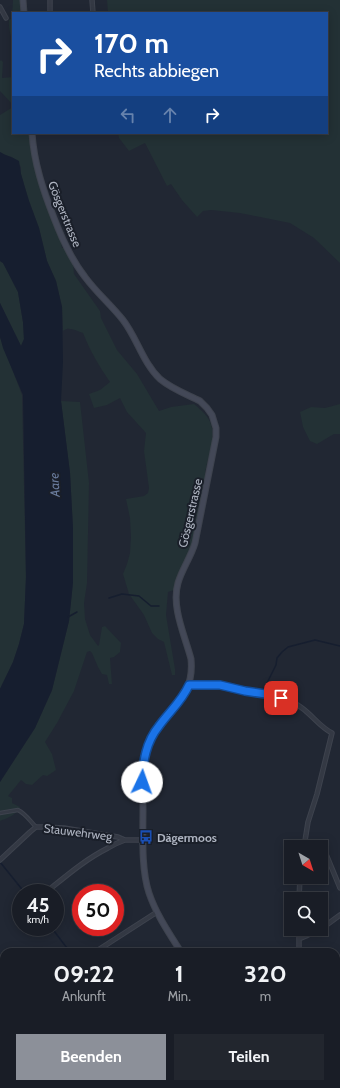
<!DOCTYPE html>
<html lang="de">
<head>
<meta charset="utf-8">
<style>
	:root { --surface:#191d26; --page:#22262e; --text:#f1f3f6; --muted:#9fa2a7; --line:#373b43; --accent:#8c9099 }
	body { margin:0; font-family:Cabin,sans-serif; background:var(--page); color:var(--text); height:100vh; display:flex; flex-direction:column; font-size:15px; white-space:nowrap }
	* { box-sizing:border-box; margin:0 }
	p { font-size:13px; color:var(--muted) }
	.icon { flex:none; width:22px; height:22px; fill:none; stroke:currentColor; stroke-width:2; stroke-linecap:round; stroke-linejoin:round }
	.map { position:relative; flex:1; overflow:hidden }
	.drawer { position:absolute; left:0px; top:948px; width:340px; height:140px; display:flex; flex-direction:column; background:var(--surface); border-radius:12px 12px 0 0; box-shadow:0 2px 10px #0003,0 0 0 1px var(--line) }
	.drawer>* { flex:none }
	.hud { position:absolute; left:12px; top:12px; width:316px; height:122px; border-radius:0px; box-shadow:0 2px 10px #0003,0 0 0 1px var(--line); background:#1a4fa0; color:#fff; overflow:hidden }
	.needle { width:26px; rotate:141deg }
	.tools { position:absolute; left:284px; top:840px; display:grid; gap:8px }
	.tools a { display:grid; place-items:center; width:44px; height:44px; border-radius:0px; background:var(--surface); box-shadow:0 2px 10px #0003,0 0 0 1px var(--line); font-size:20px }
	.speed { position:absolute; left:12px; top:884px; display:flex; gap:8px; font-size:20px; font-weight:700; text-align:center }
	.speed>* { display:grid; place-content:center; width:52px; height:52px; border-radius:50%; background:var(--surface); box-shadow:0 2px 10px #0003,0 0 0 1px var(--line); line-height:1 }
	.speed small { font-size:10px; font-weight:400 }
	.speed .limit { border:6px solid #d22; background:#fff; color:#111 }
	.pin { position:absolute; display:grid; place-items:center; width:34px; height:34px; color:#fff; margin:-17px; border-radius:8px; box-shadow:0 2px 6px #0006 }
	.me { position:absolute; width:44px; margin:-22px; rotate:3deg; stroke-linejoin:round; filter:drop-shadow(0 0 3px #0008) }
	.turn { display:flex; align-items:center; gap:14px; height:84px; padding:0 16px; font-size:18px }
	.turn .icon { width:52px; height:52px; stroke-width:2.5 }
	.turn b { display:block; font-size:28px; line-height:34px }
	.lanes { display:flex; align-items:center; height:38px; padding:0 16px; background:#0003; justify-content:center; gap:20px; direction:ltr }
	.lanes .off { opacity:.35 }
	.eta { display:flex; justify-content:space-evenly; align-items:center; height:68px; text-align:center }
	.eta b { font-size:24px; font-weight:800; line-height:28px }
	.action { display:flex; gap:8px; margin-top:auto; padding:8px 16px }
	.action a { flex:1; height:46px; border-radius:0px; background:var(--accent); color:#fff; font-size:16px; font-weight:800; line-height:46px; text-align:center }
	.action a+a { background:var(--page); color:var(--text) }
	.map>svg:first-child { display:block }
	.green { fill:#233135 }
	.water { fill:#161e2f }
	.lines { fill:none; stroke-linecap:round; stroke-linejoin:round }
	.stream { stroke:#161e2f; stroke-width:1.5 }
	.pedestrian-casing { stroke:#3e434e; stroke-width:4.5 }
	.minor-casing { stroke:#3e434e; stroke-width:5.5 }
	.secondary-casing { stroke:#3e434e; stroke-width:7 }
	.pedestrian { stroke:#343944; stroke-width:2.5 }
	.minor { stroke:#343944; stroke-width:3.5 }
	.secondary { stroke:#434857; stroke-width:5 }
	.route-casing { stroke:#114b97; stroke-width:10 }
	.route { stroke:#1a73e8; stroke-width:7 }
	.labels { text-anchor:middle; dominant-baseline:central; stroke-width:4; stroke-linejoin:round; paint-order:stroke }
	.street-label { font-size:12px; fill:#aeb4c1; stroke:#1a1f29 }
	.poi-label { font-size:12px; font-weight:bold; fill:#aeb4c1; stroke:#1a1f29; text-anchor:start }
	.water-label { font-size:13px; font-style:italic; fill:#6a7c9d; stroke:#1a1f29 }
</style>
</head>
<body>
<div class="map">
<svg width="340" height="1088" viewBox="0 0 340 1088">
	<rect width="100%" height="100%" fill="#212733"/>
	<!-- green -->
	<path class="green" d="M13,0h9v13h-9v31c-2,-8 -5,-16 -4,-24l3,-2z
		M107,0h233v263l-26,-25 -24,-15 -50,-10 -29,-3 -8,1 -6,6 -15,-17 -11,-16 -4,2 -22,-43 -16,8 -10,-13 -1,-5h209v-120h-219z
		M1,60l2,2 -1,16 11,-1v28l-13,-14v-30z
		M13,107v26h17l2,15 29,93 1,7h3l8,15 1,11 26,37 1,7 16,32 20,24 22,37 12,-4 23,-3c8,7 16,13 18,24 3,15 -5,31 -7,46 0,4 0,9 0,13 -2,11 -5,22 -7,33l-5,1 -1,3 4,7c-5,20 -16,38 -22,59l-6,2 -2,23 9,54v6h-3l-8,-33 -6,-3 -6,-6 -8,-18 -15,-21 -6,-20 4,-10 3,-11 1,-16 -1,-19 -4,-19 18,-3 4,-3 1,-5 -5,-37 2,-18 -19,-21 -7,-14 -13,7 -13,3 -5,-14 11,-4 10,-8c-11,-16 -20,-31 -27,-49 -7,-2 -14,-7 -20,-2l-1,-24 -6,-26 -9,-20 -8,-33 -10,-27 -5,-16 -3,-11v-7l-9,-10 -8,-2 -4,-3v-37z
		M0,261l3,2 15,29 5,30 1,17 -3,7 -21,-43z
		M0,337l22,58 4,182 -2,47 -5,20 -6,18 -13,27z
		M61,401l19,1 9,81 -2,100 -3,20 1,16 5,16 8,11 1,-1 3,-18 3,-1 16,17 -1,9 -6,5 -4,1 2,26h-3l-2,-9 -5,-1 -4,-7 -6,-14 -2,-2 -3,1 -13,39 -17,32 -12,19 7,12 4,16 -9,6 -4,-1 -11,10 -6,-1 -5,-4 -13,16 4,2v5l8,4c-4,8 -12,11 -20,14v-39l35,-54 17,-38 17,-69 4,-39v-53l-3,-56z
		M340,404v30h-6l-17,10 -7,-3 -7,-14 -3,-15 11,-5 14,1z"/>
	<!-- water -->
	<path class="water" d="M0,152c6,4 13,5 19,9l2,13 8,27 10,27 8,33 9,20 6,26 1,55 -2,39 9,72 3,56v53l-4,39 -17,69 -17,38 -35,54v-93l13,-27 6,-18 5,-20 2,-47 -3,-182 -20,-47 -3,-11v-34l21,43 3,-7 -1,-17 -5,-30 -15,-29 -3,-2z"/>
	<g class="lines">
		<!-- stream -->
		<path class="stream" d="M109,598l13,-4 17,2 12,10h8
			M68,617l9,-5
			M195,681l6,2 19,-1 40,8 4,-1 12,-24 1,-7 5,-6 6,-5 27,-7 25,6
			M0,862l25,31
			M51,927l19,25
			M175,1084l5,4"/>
		<defs>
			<path id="pedestrian" d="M0,813l18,-3c8,4 12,11 18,17"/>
			<path id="minor" d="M50,0v13
				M92,0l1,13
				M0,7l6,11
				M189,685c10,0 20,-1 30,0 8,1 16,4 24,5 20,5 42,5 59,18 11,8 18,19 30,25l-15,61 -9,28 -4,25
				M321,851h3l2,3 14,34
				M0,860l30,-28 6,-5h7l21,1 54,9 7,3h18
				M45,893c20,-16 39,-33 63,-45 5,-3 11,-6 17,-8
				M299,899l1,-22
				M299,929v23
				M321,929l19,-14
				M299,939l7,-3 14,-7
				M95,952l62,-40
				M0,959l4,3
				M336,986l4,-2
				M336,1029l4,-2
				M336,1052l4,12
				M172,1084l4,4
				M304,1088v-4"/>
			<path id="secondary" d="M23,0l1,13
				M32,133c2,30 11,57 22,85 8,21 17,41 31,59 11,15 26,28 38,43 14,18 20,43 37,59 12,10 26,15 40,22l7,7 5,7 4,13v9l-21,106c-4,14 -13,26 -17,40 -7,24 7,53 13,76 4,40 -24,48 -39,78 -4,8 -7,18 -9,26 -2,15 0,31 0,46 0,26 -2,60 6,84 7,21 20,40 32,59
				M263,1084l2,4"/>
		</defs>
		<!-- pedestrian casing -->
		<use href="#pedestrian" class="pedestrian-casing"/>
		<!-- minor casing -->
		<use href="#minor" class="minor-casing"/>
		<!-- secondary casing -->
		<use href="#secondary" class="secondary-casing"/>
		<!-- pedestrian -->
		<use href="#pedestrian" class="pedestrian"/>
		<!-- minor -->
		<use href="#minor" class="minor"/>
		<!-- secondary -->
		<use href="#secondary" class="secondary"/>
	</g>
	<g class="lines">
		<defs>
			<path id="route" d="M142,782c1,-21 4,-40 17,-56 10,-14 23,-25 30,-41h31l25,6 27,4 9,3"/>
		</defs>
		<!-- route casing -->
		<use href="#route" class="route-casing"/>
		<!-- route -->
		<use href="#route" class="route"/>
	</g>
	<!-- icons -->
	<defs>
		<symbol id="bus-bare" viewBox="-9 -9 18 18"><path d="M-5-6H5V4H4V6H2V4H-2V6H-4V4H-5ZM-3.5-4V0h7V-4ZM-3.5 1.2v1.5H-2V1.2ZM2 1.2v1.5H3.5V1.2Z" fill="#1a4fb4" stroke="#1a1f29" stroke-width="2.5" paint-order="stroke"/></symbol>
	</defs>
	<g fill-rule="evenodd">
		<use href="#bus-bare" x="136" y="827" width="20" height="20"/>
	</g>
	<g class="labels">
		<!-- street labels -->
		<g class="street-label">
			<text transform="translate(65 214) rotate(68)">Gösgerstrasse</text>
			<text transform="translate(190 513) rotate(-77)">Gösgerstrasse</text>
			<text transform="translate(78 832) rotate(7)">Stauwehrweg</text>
		</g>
		<!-- poi labels -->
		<g class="poi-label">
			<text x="157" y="837">Dägermoos</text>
		</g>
		<!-- water labels -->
		<g class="water-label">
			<text transform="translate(54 485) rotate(-93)">Aare</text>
		</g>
	</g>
</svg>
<div class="tools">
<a><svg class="needle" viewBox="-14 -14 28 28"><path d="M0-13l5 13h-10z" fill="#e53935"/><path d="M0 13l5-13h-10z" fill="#9fa2a7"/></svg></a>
<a><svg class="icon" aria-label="search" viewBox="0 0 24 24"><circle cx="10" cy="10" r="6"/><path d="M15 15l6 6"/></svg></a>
</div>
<div class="speed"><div>45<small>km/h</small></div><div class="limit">50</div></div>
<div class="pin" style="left:281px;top:698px;background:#d93025"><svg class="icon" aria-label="arrive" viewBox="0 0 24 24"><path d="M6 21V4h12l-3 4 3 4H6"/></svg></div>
<svg class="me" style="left:142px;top:782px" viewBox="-20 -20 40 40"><circle r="19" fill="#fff"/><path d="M0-13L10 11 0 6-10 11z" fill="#1a73e8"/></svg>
<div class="hud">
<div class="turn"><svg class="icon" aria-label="right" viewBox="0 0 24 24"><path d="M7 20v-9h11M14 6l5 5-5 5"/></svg><div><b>170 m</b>Rechts abbiegen</div></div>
<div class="lanes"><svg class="icon off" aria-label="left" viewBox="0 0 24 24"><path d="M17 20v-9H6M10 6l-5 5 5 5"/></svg><svg class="icon off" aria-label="ahead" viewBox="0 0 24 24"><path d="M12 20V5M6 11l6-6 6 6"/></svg><svg class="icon" aria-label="right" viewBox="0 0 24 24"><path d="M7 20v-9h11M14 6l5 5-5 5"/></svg></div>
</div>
<section class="drawer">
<div class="eta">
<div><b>09:22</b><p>Ankunft</p></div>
<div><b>1</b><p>Min.</p></div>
<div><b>320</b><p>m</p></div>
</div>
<div class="action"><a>Beenden</a><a>Teilen</a></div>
</section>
</div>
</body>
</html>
